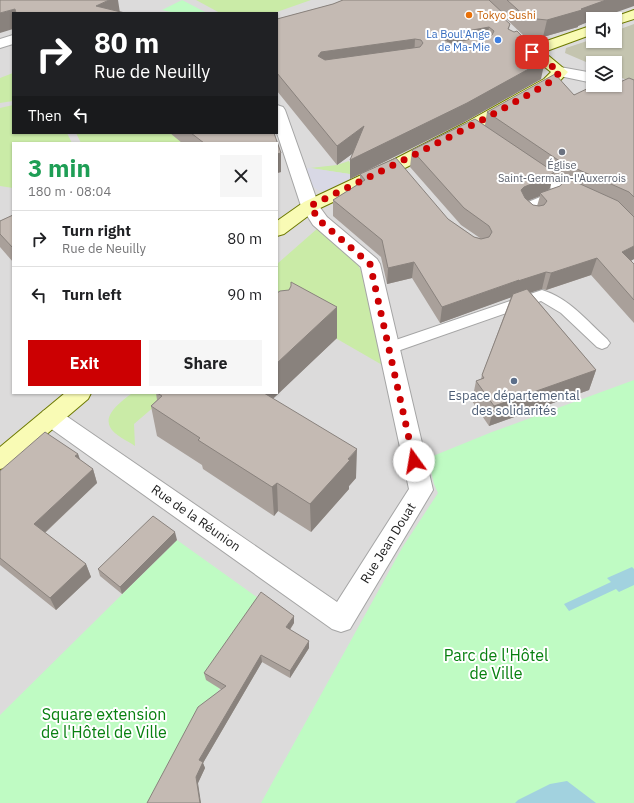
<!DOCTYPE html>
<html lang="en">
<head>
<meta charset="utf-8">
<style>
	:root { --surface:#fff; --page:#f6f6f6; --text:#202124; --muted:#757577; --line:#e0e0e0; --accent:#cc0002 }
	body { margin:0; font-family:"IBM Plex Sans",sans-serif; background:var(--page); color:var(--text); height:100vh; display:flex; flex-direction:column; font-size:15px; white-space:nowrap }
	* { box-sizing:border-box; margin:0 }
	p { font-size:13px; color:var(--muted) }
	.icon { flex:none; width:22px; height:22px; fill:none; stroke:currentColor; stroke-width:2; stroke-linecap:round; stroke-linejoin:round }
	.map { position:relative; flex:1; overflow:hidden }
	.panel { position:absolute; left:12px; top:142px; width:266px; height:252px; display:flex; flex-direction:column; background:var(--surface); border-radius:0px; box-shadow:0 1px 3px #0004 }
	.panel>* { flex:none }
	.banner { position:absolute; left:12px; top:12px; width:266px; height:122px; border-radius:0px; box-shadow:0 1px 3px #0004; background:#202124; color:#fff; overflow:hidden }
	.fabs { position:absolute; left:586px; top:12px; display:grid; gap:8px }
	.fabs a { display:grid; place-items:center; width:36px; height:36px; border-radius:0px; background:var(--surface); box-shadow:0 1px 3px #0004; font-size:20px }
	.pin { position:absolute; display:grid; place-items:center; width:34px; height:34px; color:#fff; margin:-17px; border-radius:8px; box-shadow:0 2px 6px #0006 }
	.me { position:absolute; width:44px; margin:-22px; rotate:347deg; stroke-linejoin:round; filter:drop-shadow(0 0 3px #0008) }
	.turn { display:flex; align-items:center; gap:14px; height:84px; padding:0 16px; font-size:18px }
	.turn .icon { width:52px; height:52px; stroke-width:2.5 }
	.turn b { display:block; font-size:28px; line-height:34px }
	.then { display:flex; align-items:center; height:38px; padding:0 16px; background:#0003; gap:8px; font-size:15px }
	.round { display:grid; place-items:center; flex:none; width:42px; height:42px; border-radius:0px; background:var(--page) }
	.summary { display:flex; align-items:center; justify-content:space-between; height:68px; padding:0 16px }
	h1 { font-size:24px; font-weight:800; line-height:30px; color:#1e9e55 }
	.cta { display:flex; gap:8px; margin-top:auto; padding:8px 16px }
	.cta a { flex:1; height:46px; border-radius:0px; background:var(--accent); color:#fff; font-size:16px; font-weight:800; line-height:46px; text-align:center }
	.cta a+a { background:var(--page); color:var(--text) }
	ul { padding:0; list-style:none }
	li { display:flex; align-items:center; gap:12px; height:56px; padding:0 16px; border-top:1px solid var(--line) }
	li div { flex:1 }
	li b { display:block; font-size:15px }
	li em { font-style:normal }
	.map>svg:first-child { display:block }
	.residential { fill:#dcdbdb; fill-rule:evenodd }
	.construction { fill:#c4c4af }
	.grass { fill:#caeba7 }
	.park { fill:#bffbc3 }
	.plaza { fill:#d8d8e5 }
	.water { fill:#a2d2df }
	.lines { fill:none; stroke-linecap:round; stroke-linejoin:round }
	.lane-casing { stroke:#a5a5a5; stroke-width:2 }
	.street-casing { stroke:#a5a5a5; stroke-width:2 }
	.secondary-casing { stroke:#6d7901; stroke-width:2 }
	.lane { fill:#fff; fill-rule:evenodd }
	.street { fill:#fff; fill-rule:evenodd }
	.secondary { fill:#f9fbb5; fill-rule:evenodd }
	.wall { fill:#a9a09a; fill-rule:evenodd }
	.shaded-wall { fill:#89827d }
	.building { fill:#c4bab3; stroke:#89827d; fill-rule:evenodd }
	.route { stroke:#cc0002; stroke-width:7; stroke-dasharray:0 12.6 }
	.food-dot { fill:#e8710a; stroke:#fff; stroke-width:1.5 }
	.shop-dot { fill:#3f7fe0; stroke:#fff; stroke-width:1.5 }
	.worship-dot { fill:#6b7280; stroke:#fff; stroke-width:1.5 }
	.service-dot { fill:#5c6f8a; stroke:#fff; stroke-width:1.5 }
	.labels { text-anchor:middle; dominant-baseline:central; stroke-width:4; stroke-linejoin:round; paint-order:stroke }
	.far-food-label { font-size:11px; fill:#c56008; stroke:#fff; text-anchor:start }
	.far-shop-label { font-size:11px; fill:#366cbe; stroke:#fff; text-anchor:end }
	.far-worship-label { font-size:11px; fill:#5b616d; stroke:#fff }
	.service-label { font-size:13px; fill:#4e5e75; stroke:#fff }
	.street-label { font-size:13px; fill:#1e1e1e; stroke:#fff }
	.near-park-label { font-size:16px; fill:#088010; stroke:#fff }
</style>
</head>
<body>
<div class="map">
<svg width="634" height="803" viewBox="0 0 634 803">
	<rect width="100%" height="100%" fill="#efebe3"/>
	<!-- residential -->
	<path class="residential" d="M0,0h634v803h-634zM13,13h264v120h-264zM593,19h22v22h-22zM593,63h22v22h-22zM13,143h264v250h-264z"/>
	<!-- construction -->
	<path class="construction" d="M634,24v59l-19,-8v-12h-22v2l-28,-12 1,-5 27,-9v2h22v-10z"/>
	<!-- grass -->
	<path class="grass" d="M196,0h115l-37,13h-54z
		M13,73v28l-13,2v-25z
		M13,105v28h54l5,10h-59v45l-13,-2v-78z
		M76,133h95l12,10h-102z
		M349,161l7,14 -46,-7 27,-3z
		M318,228l39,35 13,26 14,77 -92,-53 -15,-18v-31z
		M132,393h38l-36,31 1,22c-7,-5 -21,-11 -25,-19 -7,-14 14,-27 22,-34z"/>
	<!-- park -->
	<path class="park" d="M182,0l2,1 23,12h-32l-13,-3z
		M634,380v423h-373l141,-255 36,-55 -4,-9 -6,-26 64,-26z
		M177,540l84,60 -41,88 -13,19 -54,96h-153v-88z"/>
	<!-- plaza -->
	<path class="plaza" d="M310,168l46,7 2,4 -32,13h-5l-8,-5 -2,-3 -6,-15z"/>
	<!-- water -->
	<path class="water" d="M632,567l2,2v16l-15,7 -3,-3 -47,22 -5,-7 47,-22 -4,-4z
		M567,781l29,22h-81l3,-3 32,-16z"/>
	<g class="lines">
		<defs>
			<path id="lane" d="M533,166l4,1 19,13 26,12 2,3 -2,3 -5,1 -16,-6 -6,8 -21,8 7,9 -2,3c-10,3 -15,-5 -20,-13l2,-3 24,-10 6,-7 -22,-15 -2,-3 2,-3z
				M542,290c27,8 45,31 65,49l3,4 -3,4 -5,2 -5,-2 -36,-34 -20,-12 -152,53 -5,-2 -3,-4 3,-4z"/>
			<path id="street" d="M13,35v9l-13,4v-9z
				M560,67l33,6v10l-38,-8 -3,-3 3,-3z
				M277,105l6,2 2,3 34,96 8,11 50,42 3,5 53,226 -83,139 -9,3 -9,-3 -289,-206 -3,-6 3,-6 8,-3 8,3 278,191 72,-113 -48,-222 -48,-42 -12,-19 -24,-73z"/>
			<path id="secondary" d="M634,10v9l-19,6v-6h-6z
				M593,25v9l-49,18 24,20 -12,13 -79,46 -74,38 -87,41 -32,24 -7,2v-15l27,-19 87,-41 74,-38 79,-44 7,-7 -20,-16 -5,-1 -2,-4 -8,-8 2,-3c8,-2 11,0 17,5z
				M65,393h26l-3,6 -80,68 -8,2v-22z"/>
		</defs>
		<!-- lane casing -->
		<use href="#lane" class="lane-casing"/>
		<!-- street casing -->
		<use href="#street" class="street-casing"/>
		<!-- secondary casing -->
		<use href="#secondary" class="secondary-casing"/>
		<!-- lane -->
		<use href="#lane" class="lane"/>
		<!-- street -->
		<use href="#street" class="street"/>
		<!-- secondary -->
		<use href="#secondary" class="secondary"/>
	</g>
	<!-- wall -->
	<path class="wall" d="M343,0h291l-56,26v1l-35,10 -19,-1 -20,-19v2l6,5 -1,5 32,50 -77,43 -114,57 3,-26 -16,12 -60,-74v-72l56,-15z
		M634,80v179l-3,2 3,3v59l-43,-48 -45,15 -4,-1 -12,3 66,78 -7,20 -100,36 -17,-25 4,-20 5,-2 1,-4 29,-78 -71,26 -28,-45 -25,6 -6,-27 -48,-41v-16l27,-17v-9l88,45 26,18 6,1 -19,-13 -51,-58 2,-17 73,-25 2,-13 120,-24zM553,176l4,3 6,3 -3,4 -12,4 2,-2zM540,196l-3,10 -4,-1 -5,-5z
		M170,133h104l7,20v19l-4,1v-30h-95z
		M13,215v47l-13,-15v-26z
		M291,282l46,56 -64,60 83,80 -7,8v3l-38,43 -33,-21 -4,5 -71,-47 -1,-4 -45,-29 -6,-30 6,-6 -1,-7h121l12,-103 2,-3z
		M78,454l2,6 13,9 4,14 -52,50 41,31 5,13 -35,33 -56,-45v-94z
		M177,540l-55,54 -22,-18 -2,-7z
		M294,623l-4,7 19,18 -19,30 -28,-16 -59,101 2,5 -7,15 -51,20 75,-113 -16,-10 -2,-7z"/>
	<!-- shaded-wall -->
	<path class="shaded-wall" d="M109,0h9l2,13 -24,-7z
		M606,0h28v6l-37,13h-4v1l-15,6v1l-35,10 4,-17z
		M15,9l1,4h-3v16l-13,4v-20z
		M489,27l-3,19 -38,7 -5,-14 7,-5z
		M415,39l-1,19 -93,13 -3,-15 3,-4z
		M545,60l-4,19 -77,43 -114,57v-19z
		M364,126l-1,20 -26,19v-19z
		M281,153v19l-4,1v-19z
		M554,172l-4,16 -6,6 -4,-1v3l-20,8 1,-14 3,-3z
		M634,246v13l-17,9 5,-16z
		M597,258l-6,17 -45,15 5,-17z
		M414,262l-2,16 -25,6 1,-16z
		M546,272l-4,17 -28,9 1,-2 -75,27 2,-16 77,-27z
		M337,307v31l-82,78 -2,-23h24v-30z
		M596,370l-7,20 -100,36 5,-20z
		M357,449l-1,29 -7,8v3l-38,43 -1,-28z
		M78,454l5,14 -8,-12z
		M93,469l4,14 -57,54 -6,-13z
		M277,483l1,28 -4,5 -2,-29z
		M175,532l2,8 -55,54 -2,-7z
		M86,564l5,13 -35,33 -6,-12z
		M294,616v7l-8,12v-8z
		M309,641v7l-19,30v-7z
		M261,655l1,7 -59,101 2,5 -7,15 3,20h-1l-4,-26 3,-17z"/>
	<!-- building -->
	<path class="building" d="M0,0h109l-13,6 29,7h-109l-1,-4 -15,4z
		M343,0h146l16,15h-5l10,9 -2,5 6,3 3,-1 28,29 -78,43 -117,57 14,-34 -27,20 -60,-73v-54l56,-15zM489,27l5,4 -2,4 -41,8 -8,-4 7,-5zM415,39l6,1 2,3 -3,4 -95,13 -7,-4 3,-4z
		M507,0h99l-25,9 1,1 -35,10 -20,-2z
		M555,74l19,21 21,-10h6l6,3 22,-10 5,2v117l-5,-5 -68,-30 -74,-50z
		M475,119l79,53 -6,5 -24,10 -3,3 4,8 8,7 6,1 5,-1 3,-4 -7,-8 20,-7 7,-8 51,23 16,16v29l-12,6 12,12v36l-37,-42 -46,15 -5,-1 -28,9 1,-1 -77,27 -28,-45 -26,6 -6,-28 -49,-40 32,-20 -5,-6 36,-16 52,61 26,18 7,2 8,-2 3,-5 -3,-6 -25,-18 -52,-58z
		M191,133h83l7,20 -4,1v-11h-73z
		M13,215v33l-13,-14v-13z
		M291,282l46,25 -60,56v-70l3,-2 9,-1 2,-4z
		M527,289l69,81 -102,36 -18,-25 8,-3 -2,-3 31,-81z
		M157,393h107l93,56 -9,10 2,1 -40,44 -33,-21 -5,4 -74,-47 2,-2 -49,-32 11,-10z
		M45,432l33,22 -3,2 18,13 -59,55 52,40 -36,34 -50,-40v-87z
		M153,516l22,16 -55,55 -22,-18z
		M261,592l33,24 -8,11 23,14 -19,30 -29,-16 -62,105 4,2 -7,15 4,26h-53l51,-96 28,-21 -22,-13z"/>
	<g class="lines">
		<!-- route -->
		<path class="route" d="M414,461l-44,-197 -50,-43 -10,-15c81,-40 162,-78 240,-124l10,-10 -28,-20"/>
	</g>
	<!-- markers -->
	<circle class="food-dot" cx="469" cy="15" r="4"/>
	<circle class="shop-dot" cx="498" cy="40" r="4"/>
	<circle class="worship-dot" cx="562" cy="152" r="4"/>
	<circle class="service-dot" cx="514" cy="381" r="4"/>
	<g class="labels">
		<!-- far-food labels -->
		<g class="far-food-label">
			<text x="477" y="15">Tokyo Sushi</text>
		</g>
		<!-- far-shop labels -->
		<g class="far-shop-label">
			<text x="490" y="34">La Boul'Ange<tspan x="490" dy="13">de Ma-Mie</tspan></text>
		</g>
		<!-- far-worship labels -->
		<g class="far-worship-label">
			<text x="562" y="165">Église<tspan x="562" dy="13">Saint-Germain-l'Auxerrois</tspan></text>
		</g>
		<!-- service labels -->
		<g class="service-label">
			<text x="514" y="395">Espace départemental<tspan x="514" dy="15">des solidarités</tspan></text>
		</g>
		<!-- street labels -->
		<g class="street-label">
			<text transform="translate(196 518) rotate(35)">Rue de la Réunion</text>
			<text transform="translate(388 543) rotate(-58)">Rue Jean Douat</text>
		</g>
		<!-- near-park labels -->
		<g class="near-park-label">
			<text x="496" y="655">Parc de l'Hôtel<tspan x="496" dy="18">de Ville</tspan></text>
			<text x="104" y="714">Square extension<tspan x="104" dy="18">de l'Hôtel de Ville</tspan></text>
		</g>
	</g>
</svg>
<div class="fabs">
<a><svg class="icon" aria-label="sound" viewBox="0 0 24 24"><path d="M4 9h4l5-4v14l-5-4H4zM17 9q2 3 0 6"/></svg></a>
<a><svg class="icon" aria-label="layers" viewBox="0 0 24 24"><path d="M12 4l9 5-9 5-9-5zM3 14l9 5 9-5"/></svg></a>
</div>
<div class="pin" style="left:532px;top:52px;background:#d93025"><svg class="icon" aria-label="arrive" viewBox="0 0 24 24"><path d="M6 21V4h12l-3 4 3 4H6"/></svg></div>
<svg class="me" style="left:414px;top:461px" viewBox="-20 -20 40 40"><circle r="19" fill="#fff"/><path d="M0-13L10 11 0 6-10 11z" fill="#cc0002"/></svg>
<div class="banner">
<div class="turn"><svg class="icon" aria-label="right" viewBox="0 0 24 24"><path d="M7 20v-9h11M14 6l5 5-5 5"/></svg><div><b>80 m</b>Rue de Neuilly</div></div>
<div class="then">Then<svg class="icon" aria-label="left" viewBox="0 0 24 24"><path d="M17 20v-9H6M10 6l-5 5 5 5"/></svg></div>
</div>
<section class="panel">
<div class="summary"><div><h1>3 min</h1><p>180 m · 08:04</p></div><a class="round"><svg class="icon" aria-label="close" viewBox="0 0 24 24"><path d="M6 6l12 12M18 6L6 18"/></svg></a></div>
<ul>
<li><svg class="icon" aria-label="right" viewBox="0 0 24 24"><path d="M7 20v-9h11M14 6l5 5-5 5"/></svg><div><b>Turn right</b><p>Rue de Neuilly</p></div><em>80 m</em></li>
<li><svg class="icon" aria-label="left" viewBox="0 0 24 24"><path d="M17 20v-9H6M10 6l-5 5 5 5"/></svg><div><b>Turn left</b></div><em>90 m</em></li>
</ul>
<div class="cta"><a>Exit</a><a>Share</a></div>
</section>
</div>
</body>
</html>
